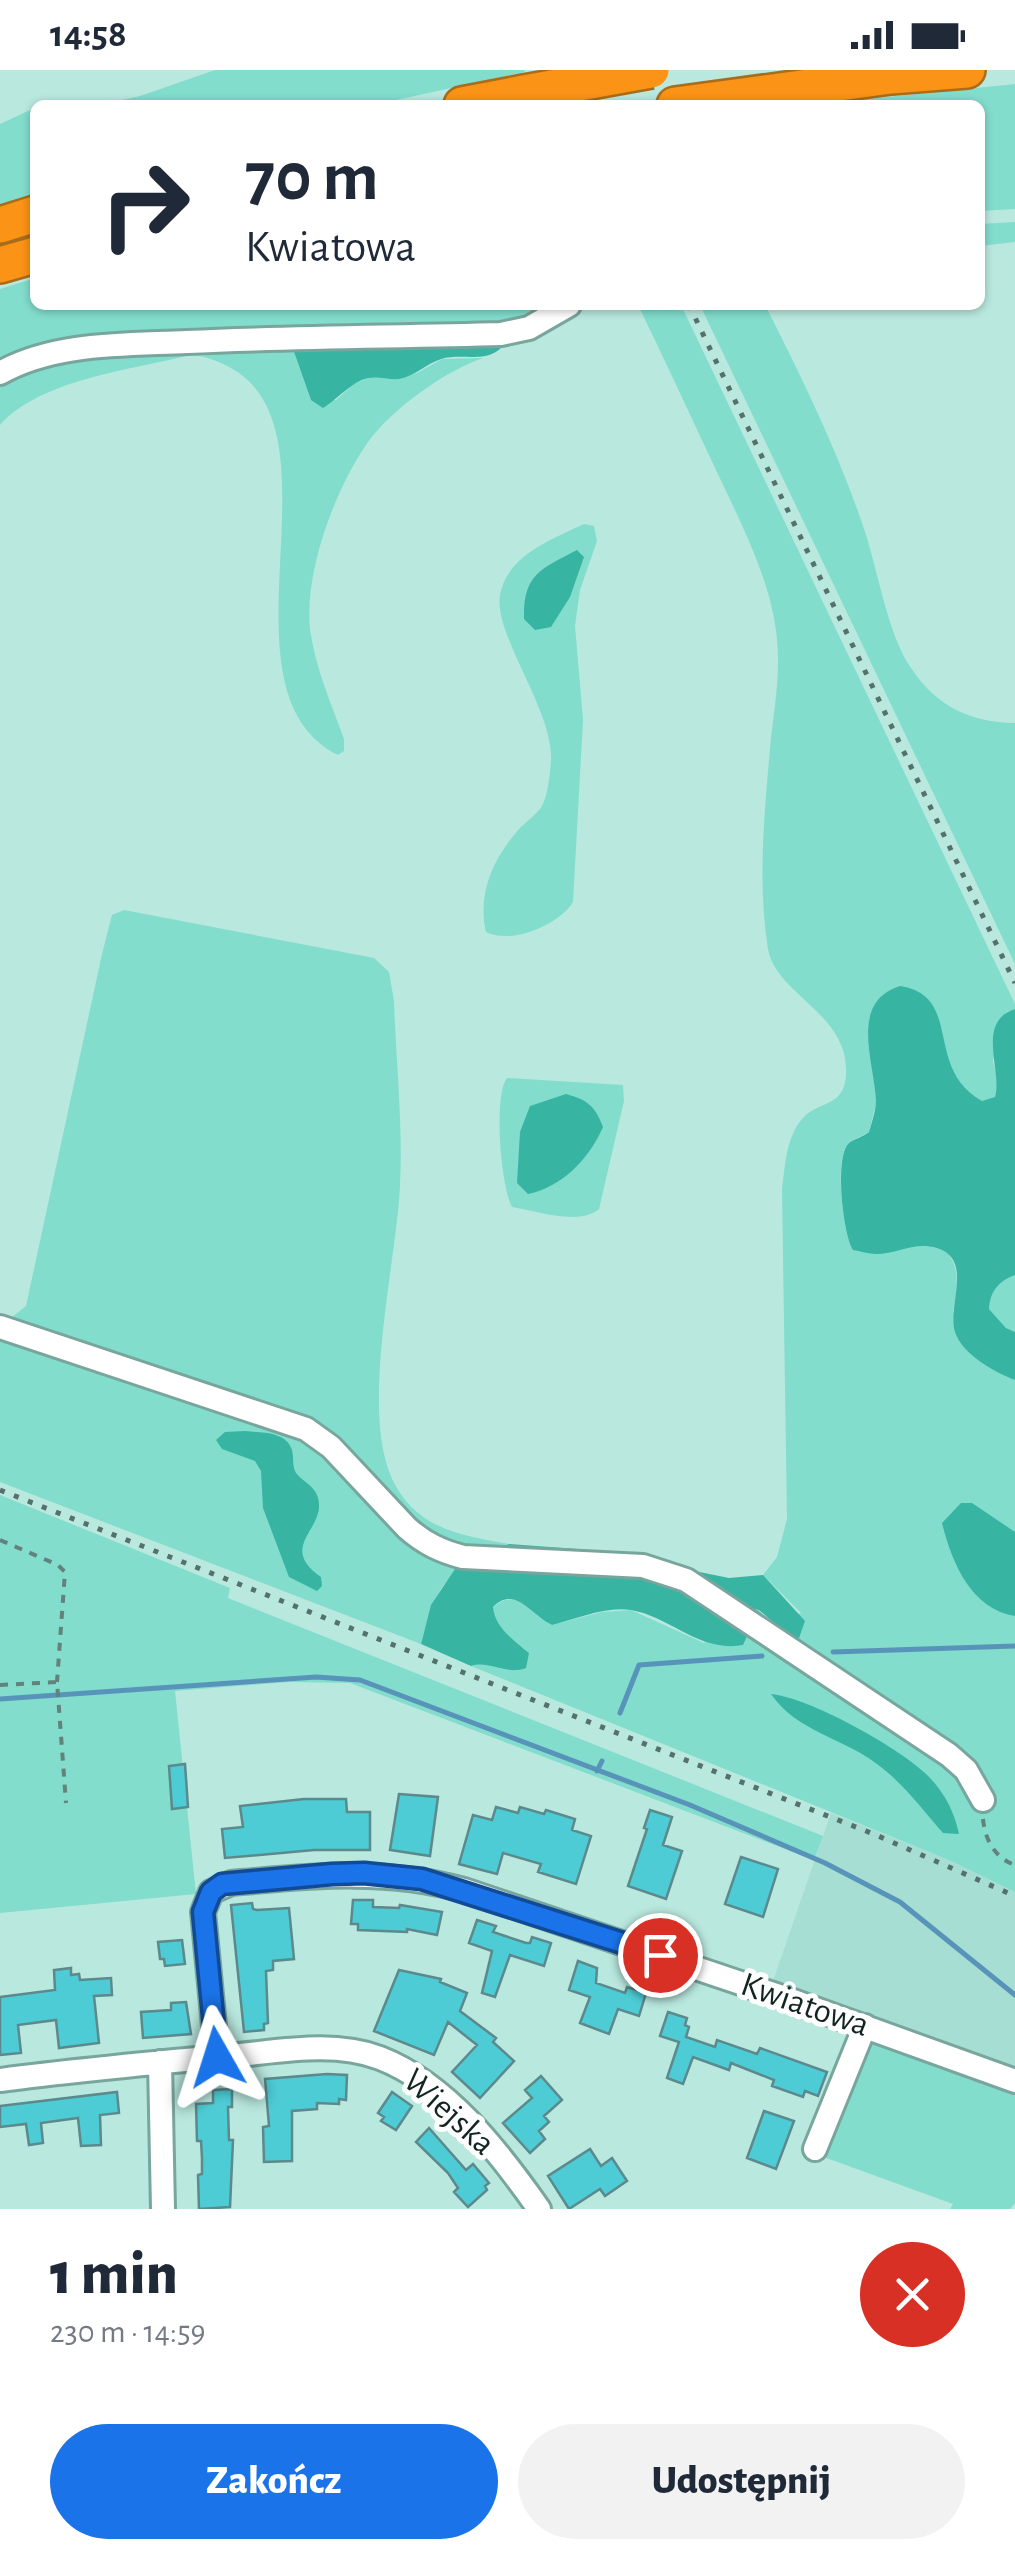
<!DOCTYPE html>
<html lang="pl">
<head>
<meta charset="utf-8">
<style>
	:root { --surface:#fff; --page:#f2f2f3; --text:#1f2937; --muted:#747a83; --accent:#1a73e8 }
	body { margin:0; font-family:"Alegreya Sans",sans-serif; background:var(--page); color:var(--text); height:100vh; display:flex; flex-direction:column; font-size:38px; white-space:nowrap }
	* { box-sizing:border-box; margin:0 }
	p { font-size:32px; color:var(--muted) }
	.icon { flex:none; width:55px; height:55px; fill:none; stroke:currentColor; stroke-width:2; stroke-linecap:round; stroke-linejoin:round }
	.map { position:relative; height:2139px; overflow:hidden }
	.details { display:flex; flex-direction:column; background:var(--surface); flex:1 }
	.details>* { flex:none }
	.top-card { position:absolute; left:30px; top:30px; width:955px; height:210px; border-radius:15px; box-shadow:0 2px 8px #0004; background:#fff; color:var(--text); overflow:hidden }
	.pin { position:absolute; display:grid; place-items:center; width:85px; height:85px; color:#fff; margin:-42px; border:5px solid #fff; border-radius:50%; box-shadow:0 2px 10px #0007 }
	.me { position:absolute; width:110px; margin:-55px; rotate:354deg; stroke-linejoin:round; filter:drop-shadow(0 0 8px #0008) }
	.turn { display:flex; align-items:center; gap:35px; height:210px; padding:0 50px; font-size:45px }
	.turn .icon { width:130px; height:130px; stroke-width:2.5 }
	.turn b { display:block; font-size:70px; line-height:85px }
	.round { display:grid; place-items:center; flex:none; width:105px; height:105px; border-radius:52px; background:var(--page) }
	.headline { display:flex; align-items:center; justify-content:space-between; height:170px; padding:0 50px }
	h1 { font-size:60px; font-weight:800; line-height:75px }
	.cta { display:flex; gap:20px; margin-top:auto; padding:20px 50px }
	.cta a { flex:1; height:115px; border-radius:60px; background:var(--accent); color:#fff; font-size:40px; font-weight:800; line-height:115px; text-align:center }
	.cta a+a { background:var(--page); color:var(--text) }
	.status { display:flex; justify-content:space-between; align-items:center; height:70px; padding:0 50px; background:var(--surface); direction:ltr }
	.status svg { height:28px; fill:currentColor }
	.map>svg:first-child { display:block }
	.built { fill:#a6ded3 }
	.green { fill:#82ddcd }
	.forest { fill:#38b4a2 }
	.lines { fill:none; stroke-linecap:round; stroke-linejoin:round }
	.stream { stroke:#5893b9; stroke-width:5 }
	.building { fill:#4eccd5; stroke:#5b898c; stroke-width:2.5 }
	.minor-casing { stroke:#78a69d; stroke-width:28 }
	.highway-casing { stroke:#a96c1a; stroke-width:40 }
	.path { stroke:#62827c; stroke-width:4; stroke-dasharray:8 8; stroke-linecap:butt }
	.minor { stroke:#fff; stroke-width:22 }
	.highway { stroke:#fa9316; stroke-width:35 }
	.rail { stroke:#54716c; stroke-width:5; stroke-dasharray:5 10; stroke-linecap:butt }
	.highway-bridge-casing { stroke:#a96c1a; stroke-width:40; stroke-linecap:butt }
	.highway-bridge { stroke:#fa9316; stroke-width:35 }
	.route-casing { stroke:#114b97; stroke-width:25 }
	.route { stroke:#1a73e8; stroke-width:18 }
	.labels { text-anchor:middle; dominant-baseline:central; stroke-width:10; stroke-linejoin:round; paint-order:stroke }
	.street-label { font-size:35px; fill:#132522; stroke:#fefefe }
</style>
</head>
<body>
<div class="status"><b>14:58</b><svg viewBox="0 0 49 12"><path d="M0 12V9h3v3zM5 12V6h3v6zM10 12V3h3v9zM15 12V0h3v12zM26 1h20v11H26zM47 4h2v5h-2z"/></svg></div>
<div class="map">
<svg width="1015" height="2139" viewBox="0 0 1015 2139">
	<rect width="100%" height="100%" fill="#b9e8df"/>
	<!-- built -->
	<path class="built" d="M831,1743l118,47 66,32v177l-242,-88z"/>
	<!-- green -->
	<path class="green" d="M215,0h309l1,2 -152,33h-273l40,-9z
		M1015,14v125l-35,2v-106h-171z
		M30,40h5v84l-35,12v-82z
		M1015,152v20l-35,4v-22z
		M35,208v27h515l-20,11 -24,7 -506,40v-74z
		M638,235h43l334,699v5l-9,3 -13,49 6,22 -4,15 -13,3c-30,-17 -34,-41 -41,-74l-65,76 -7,29c-6,4 -17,7 -21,12 -14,13 -5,91 5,106 13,0 26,1 40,0 8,0 15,-4 23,-5 46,-4 44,35 37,67l52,64 10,4v512l-66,-32 -478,-194 12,-4 35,9 11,-18c-15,-13 -34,-25 -36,-45 20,-22 41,4 59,17l50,-13 29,-2 73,33 34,-22 11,-13 10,2 11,13 31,-10 -38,-38 14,-18 10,-38 -5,-329c3,-24 4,-52 20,-71 16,-19 43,-11 44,-45 3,-61 -70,-79 -78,-125 -11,-68 -3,-143 3,-211 3,-25 7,-51 7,-76 1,-68 -34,-132 -62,-192 -26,-55 -51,-110 -78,-165z
		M700,235h65c36,71 71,142 97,218 15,41 25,111 49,145 26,39 59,54 104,55v241z
		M293,279l18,51h25l18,-16 16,-7 26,2 21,-6 25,-14 41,-1c-38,13 -91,51 -115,84 -33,47 -64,130 -58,187 5,38 21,74 34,110v12l-6,4c-125,-63 3,-309 -99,-382 -15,-10 -31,-17 -49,-18 -58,15 -149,24 -190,70v-41c91,-41 195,-32 293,-35z
		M584,454l10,2 3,15 -17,49 -5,36 8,94 -10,182c-14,23 -62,43 -87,30 -9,-40 8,-75 34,-104 7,-7 17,-14 22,-22 6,-11 8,-32 9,-45 3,-50 -58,-127 -51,-166 7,-40 53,-56 84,-71z
		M124,840l250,48 15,14 5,29c2,61 9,123 6,184 -3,78 -44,236 -3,303 24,42 68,48 112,56 -61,28 -70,32 -88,100l-421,-162v-164h11l15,-12 76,-352 10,-39z
		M507,1008l116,7 1,16 -25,108c-20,17 -62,2 -87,-2 -11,-20 -19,-111 -5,-129z
		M1015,1205v57l-9,-4 -17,-19c1,-17 9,-28 26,-34z
		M0,1425l230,93 -2,10 595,238 -9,24 -464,-177 -61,-1 -114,9 21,203 -196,19z
		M867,1969l148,53v111l-5,6h-60l3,-5 -132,-48z"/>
	<!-- forest -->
	<path class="forest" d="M506,272c-16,24 -42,10 -65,17 -15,5 -26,17 -42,20 -10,1 -21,-3 -31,-1 -17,4 -30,21 -45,30l-12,-8 -18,-51z
		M577,480l7,7 -14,40 -19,30 -16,3 -11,-11c-1,-45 17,-50 53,-69z
		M900,916c64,10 23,82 82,115l13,-4c8,-26 -20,-75 20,-88v266c-17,6 -25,17 -26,34l17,19 9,4v48c-21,-8 -53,-26 -60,-48 -8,-27 19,-72 -18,-84 -23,-7 -39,6 -61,6 -7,0 -16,-3 -23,-4 -10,-15 -19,-94 -4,-107 5,-4 14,-6 20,-11 3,-10 7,-22 7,-32 -2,-39 -27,-98 24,-114z
		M566,1024c22,6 29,12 37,33 -14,32 -41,60 -75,67l-11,-11 3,-51 10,-26z
		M245,1361c16,2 41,0 47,19 2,8 0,16 4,23 6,8 17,12 21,22 13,33 -42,50 4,82l1,9 -5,5 -28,-14 -26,-69 -2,-37 -6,-10 -33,-12 -6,-9 9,-8z
		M961,1433h11l43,29v84c-44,-7 -63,-53 -73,-93z
		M509,1474l82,6 138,28 34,-3 42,46 -6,17h-7l-33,-28 -11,-2 -10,13 9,15 -4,9c-43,8 -72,-28 -112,-35 -25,-4 -55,9 -79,15 -21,-10 -37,-40 -59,-18 2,21 21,33 36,46l-3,15c-19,8 -36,-8 -55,-2l-50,-22 10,-39 24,-36z
		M771,1624c39,4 125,52 154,79 18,17 29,37 34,61l-16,-1c-21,-24 -40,-50 -66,-69 -34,-26 -81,-33 -106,-70z"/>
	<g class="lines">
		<!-- stream -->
		<path class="stream" d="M833,1582l182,-6
			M0,1629l316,-22 44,3 330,125 135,58 75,39 115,93
			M620,1643l19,-48 123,-9
			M597,1701l5,-10"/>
	</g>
	<!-- building -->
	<path class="building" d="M185,1694l3,43 -16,2 -3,-43z
		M399,1724l39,3 -8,59 -40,-6z
		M304,1729h42l1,13h23v38h-56l-89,8 -3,-29 21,-2 -3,-21z
		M496,1737l22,6 2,-6 24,7 2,-4 29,9 -3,11 19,6 -15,48 -38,-12 3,-8 -38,-11 -6,21 -38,-10 14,-49 19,5z
		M650,1740l22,7 -9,28 19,6 -16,48 -38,-13 19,-57 -3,-1z
		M741,1787l37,12 -15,48 -38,-13z
		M353,1830h20v7l26,1 1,-3 42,7 -5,23 -30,-6v3l-49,-2v-6h-7z
		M252,1833l1,6 4,1 32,-2 5,51 -21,2v9l-7,1 2,52 -4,1v6l-20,2 -13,-127z
		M477,1850l19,6 -3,6 33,11h4l2,-6 19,6 -7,23 -34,-11 -15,42 -13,-4 10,-42 -23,-8z
		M182,1870l3,24 -20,2 -1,-7h-4l-2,-17z
		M578,1891l19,7 -1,15 29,10 2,-6 19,6 -7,23 -21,-7 -9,25 -29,-11 10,-26 -21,-7z
		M71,1898v7l8,-1 1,6 31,-2 1,17 -18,1 5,47 -40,5 -3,-28 -38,5 3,28 -21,2v-58l55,-7 -1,-20z
		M399,1900l42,9 -1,3 27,11 -7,18 36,27 -3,4 21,19 -34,37 -28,-26 25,-27 -29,-23 -14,33 -60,-24z
		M186,1932l5,32 -48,4 -2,-26 30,-2v-7z
		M668,1942l19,6 -2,7 4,2 -3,10 29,10 2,-7 40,14 3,-6 67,24 -9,24 -13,-5 -2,6 -31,-11 2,-6 -43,-17 -2,7 -36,-13 -10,27 -16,-6 12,-36 -19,-6z
		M327,2004l20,1 -1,25 -7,-1v5l-22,-1v6l-25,2v50l-28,1 -1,-35 6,-1 -4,-47z
		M541,2006l21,24 -18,16 5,6 -10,9 6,8 -15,14 -27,-30 29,-25 -7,-8z
		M232,2019v18h-4l1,33h4l-3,67 -31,2 -1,-34 4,-1v-16l-1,-17h-4l-1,-37 17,-1v-13z
		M117,2022l2,21 -19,2 1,30 -20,1 -3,-28 -37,5 2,20 -14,2 -3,-21 -26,3v-21z
		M392,2022l20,14 -16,24 -15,-9 3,-4 -6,-4z
		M764,2041l30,10 -18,48 -29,-11z
		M429,2058l37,42 7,-6 16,19 -4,3 2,4 -19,17 -14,-15 4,-4 -10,-15 -32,-31z
		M590,2079l11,17 11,-8 15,23 -22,15 -5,-7 -31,20 -21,-33z"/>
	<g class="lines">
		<defs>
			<path id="minor" d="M0,303c55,-31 126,-28 187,-31 105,-5 209,-5 314,-8l28,-6 40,-23
				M0,1257l306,102 25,18 76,81c17,15 33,23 56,29l180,9 43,14 263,175 17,15 17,30
				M217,1987l-14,-145 8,-20 20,-9c80,-7 155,-15 233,7l318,107 233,84
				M160,1992l3,147
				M0,2010c76,-10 152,-17 228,-24 50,-4 104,-16 152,2 67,26 119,94 159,151
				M815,2079l50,-123"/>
			<path id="highway" d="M462,35l62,-12
				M675,35l216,-29 76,-6
				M0,155l35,-11
				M0,195l35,-10"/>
		</defs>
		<!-- minor casing -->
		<use href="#minor" class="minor-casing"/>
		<!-- highway casing -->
		<use href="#highway" class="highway-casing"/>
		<!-- path -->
		<path class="path" d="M0,1470l58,25 7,7 -8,110
			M0,1615l57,-3 9,121
			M983,1749c2,21 12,39 32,46"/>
		<!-- minor -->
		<use href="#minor" class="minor"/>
		<!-- highway -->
		<use href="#highway" class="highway"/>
		<!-- rail -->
		<path class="rail" d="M582,0l15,35
			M689,235l326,678
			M0,1420l876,345 139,61"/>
		<defs>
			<path id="highway-bridge" d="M524,23l127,-23"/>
		</defs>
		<!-- highway-bridge casing -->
		<use href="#highway-bridge" class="highway-bridge-casing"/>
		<!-- highway-bridge -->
		<use href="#highway-bridge" class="highway-bridge"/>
	</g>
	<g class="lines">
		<defs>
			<path id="route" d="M217,1987l-14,-145 8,-20 11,-8 110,-10 32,-1 58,6 238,76"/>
		</defs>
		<!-- route casing -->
		<use href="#route" class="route-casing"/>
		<!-- route -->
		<use href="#route" class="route"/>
	</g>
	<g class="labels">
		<!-- street labels -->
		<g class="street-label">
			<text transform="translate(805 1935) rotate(19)">Kwiatowa</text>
			<text transform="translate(449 2042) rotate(42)">Wiejska</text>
		</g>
	</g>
</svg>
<div class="pin" style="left:660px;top:1885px;background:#d93025"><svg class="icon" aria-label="arrive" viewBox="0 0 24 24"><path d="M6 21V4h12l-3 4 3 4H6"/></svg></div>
<svg class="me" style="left:217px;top:1987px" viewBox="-20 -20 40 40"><path d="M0-17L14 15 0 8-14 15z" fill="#1a73e8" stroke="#fff" stroke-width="4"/></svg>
<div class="top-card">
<div class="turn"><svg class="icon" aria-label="right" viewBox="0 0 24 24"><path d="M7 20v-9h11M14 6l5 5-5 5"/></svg><div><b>70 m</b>Kwiatowa</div></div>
</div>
</div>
<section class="details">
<div class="headline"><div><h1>1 min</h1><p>230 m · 14:59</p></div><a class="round" style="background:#d93025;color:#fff"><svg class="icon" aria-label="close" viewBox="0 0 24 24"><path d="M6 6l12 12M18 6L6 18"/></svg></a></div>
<div class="cta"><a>Zakończ</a><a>Udostępnij</a></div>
</section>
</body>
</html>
